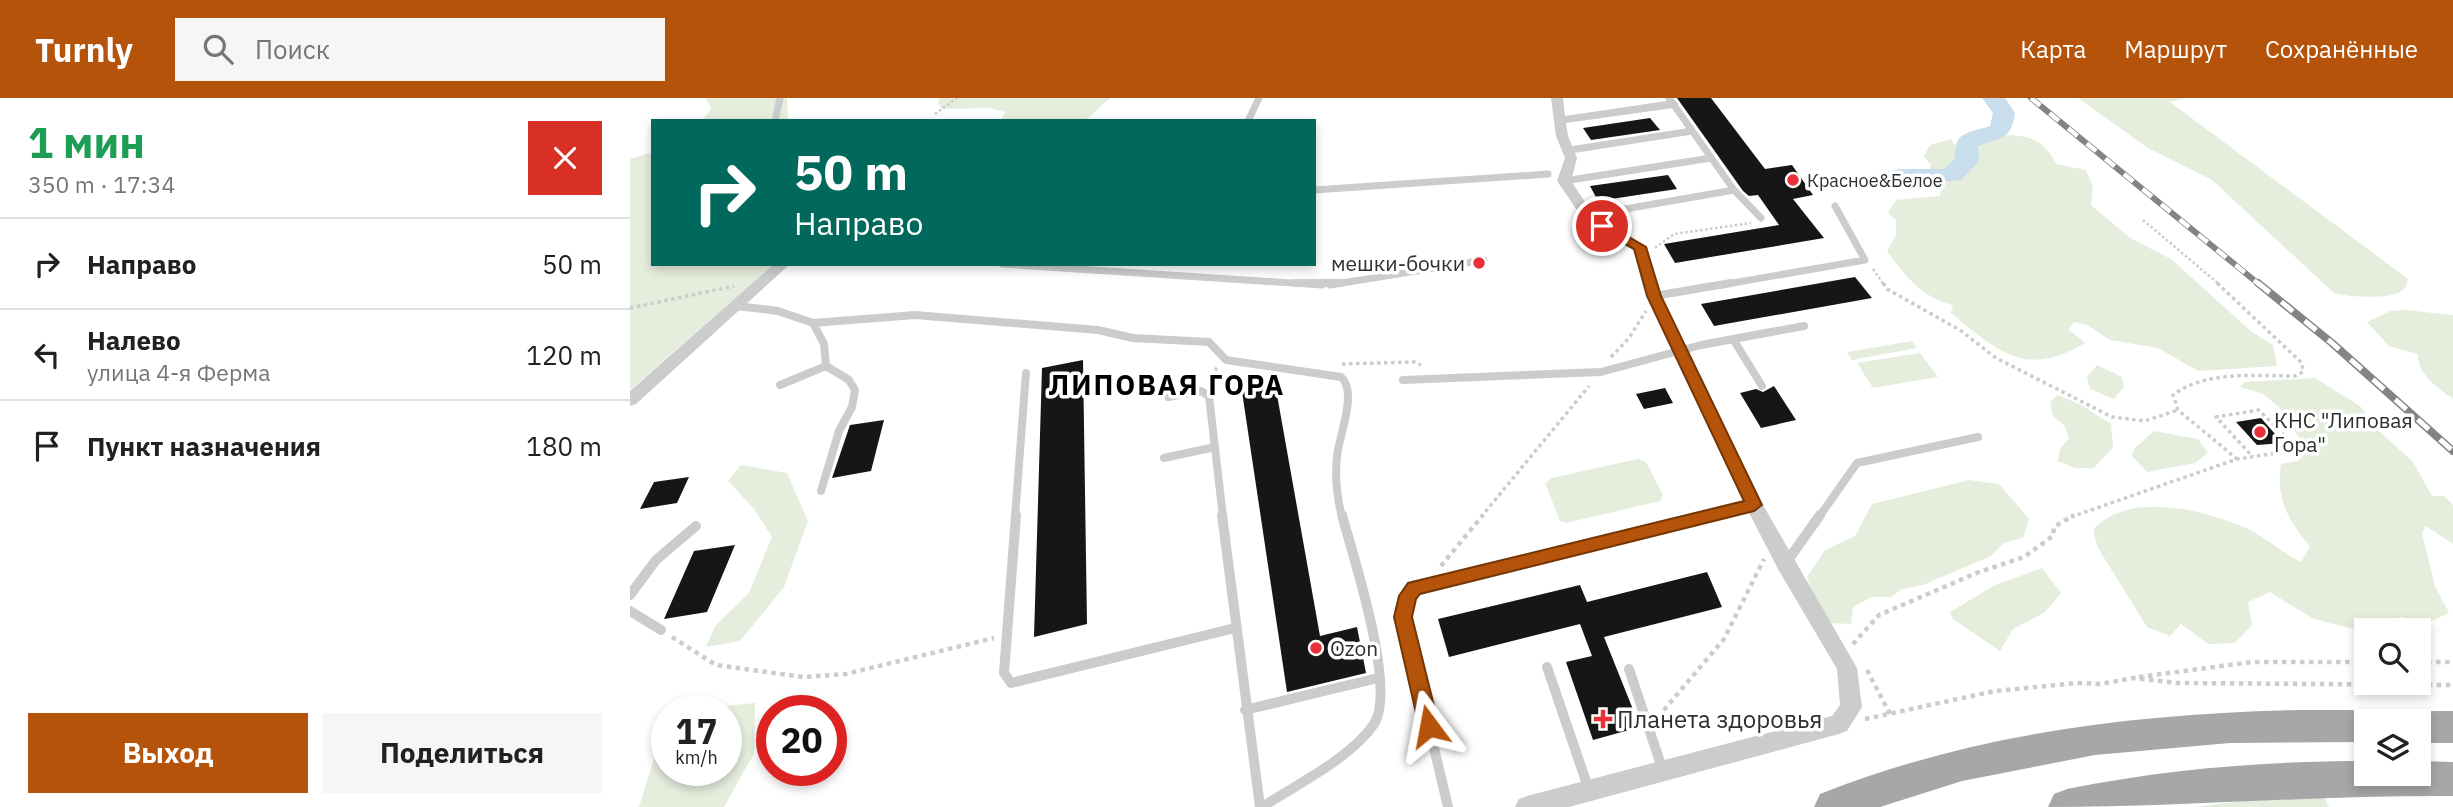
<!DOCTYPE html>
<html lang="ru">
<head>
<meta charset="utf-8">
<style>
	:root { --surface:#fff; --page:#f6f6f6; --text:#202124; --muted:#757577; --line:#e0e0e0; --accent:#b45309 }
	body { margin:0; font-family:"IBM Plex Sans",sans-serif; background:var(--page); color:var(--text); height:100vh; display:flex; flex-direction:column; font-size:26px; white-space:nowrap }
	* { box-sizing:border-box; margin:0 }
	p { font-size:23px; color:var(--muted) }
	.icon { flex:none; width:38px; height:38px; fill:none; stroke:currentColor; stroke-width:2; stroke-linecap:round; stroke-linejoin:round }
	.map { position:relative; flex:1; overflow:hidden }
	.details { display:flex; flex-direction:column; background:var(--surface); width:630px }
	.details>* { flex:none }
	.hud { position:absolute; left:21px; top:21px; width:665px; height:147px; border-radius:0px; box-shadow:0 4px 10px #0003; background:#00695c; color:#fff; overflow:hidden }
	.buttons { position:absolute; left:1724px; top:520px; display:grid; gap:14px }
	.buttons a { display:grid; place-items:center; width:77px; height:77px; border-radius:0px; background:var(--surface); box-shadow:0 4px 10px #0003; font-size:35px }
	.speed { position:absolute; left:21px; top:597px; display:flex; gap:14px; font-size:35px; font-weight:700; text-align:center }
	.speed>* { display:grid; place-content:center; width:91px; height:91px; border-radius:50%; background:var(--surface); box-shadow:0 4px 10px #0003; line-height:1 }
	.speed small { font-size:18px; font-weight:400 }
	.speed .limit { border:10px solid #d22; background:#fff; color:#111 }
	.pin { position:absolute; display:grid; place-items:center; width:60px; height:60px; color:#fff; margin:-30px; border:4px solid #fff; border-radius:50%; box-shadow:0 2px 7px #0007 }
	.me { position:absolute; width:77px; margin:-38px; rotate:347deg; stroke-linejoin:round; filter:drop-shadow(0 0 5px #0008) }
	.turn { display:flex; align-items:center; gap:24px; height:147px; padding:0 28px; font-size:32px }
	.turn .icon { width:91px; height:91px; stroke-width:2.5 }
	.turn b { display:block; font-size:49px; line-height:60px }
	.round { display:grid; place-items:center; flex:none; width:74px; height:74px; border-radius:0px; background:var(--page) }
	.overview { display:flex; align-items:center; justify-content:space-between; height:119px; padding:0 28px }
	h1 { font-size:42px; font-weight:700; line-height:52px; color:#1e9e55 }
	.cta { display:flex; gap:14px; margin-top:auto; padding:14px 28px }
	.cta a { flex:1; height:80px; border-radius:0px; background:var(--accent); color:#fff; font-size:28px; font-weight:700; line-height:80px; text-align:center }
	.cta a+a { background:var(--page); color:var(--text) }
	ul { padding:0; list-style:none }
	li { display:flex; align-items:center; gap:21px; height:91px; padding:0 28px; border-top:2px solid var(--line) }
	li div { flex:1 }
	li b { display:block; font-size:26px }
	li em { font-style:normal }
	header { display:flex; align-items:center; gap:42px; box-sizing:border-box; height:98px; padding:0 35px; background:var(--accent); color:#fff }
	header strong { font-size:33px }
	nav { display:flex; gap:38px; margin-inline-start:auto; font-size:24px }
	.search { width:490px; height:63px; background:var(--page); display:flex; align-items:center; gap:18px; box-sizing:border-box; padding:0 24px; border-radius:0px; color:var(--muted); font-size:26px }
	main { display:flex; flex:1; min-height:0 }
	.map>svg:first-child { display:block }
	.green { fill:#e5eddd }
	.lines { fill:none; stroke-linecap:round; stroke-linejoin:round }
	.river { fill:#c9deed; fill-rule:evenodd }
	.building { fill:#161616 }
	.path-far2 { stroke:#ccc; stroke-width:2.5; stroke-dasharray:2.5 2.5; stroke-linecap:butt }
	.path-far1 { stroke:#ccc; stroke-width:3.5; stroke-dasharray:3.5 3.5; stroke-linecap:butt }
	.path { stroke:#ccc; stroke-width:4.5; stroke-dasharray:4.5 4.5; stroke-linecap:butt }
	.lane-far2 { stroke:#ccc; stroke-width:7 }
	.lane-far1 { stroke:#ccc; stroke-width:8 }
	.lane { stroke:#ccc; stroke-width:10 }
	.street { fill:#ccc; fill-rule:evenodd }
	.primary { fill:#a7a7a7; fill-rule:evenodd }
	.rail-far1-casing { stroke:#848484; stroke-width:6 }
	.rail-casing { stroke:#848484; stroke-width:8 }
	.rail-far1 { stroke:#fff; stroke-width:4.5; stroke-dasharray:12; stroke-linecap:butt }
	.rail { stroke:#fff; stroke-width:5; stroke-dasharray:15; stroke-linecap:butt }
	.route { fill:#b45309; stroke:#753606; stroke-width:2 }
	.poi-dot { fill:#e8303a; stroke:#fff; stroke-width:2.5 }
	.labels { text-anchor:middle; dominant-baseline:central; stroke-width:7; stroke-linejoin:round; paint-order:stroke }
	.far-poi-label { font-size:18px; fill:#2f2f2f; stroke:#fff; text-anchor:start }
	.poi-label { font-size:21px; fill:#2f2f2f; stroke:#fff; text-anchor:start }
	.near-poi-label { font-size:24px; fill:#2f2f2f; stroke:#fff; text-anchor:start }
	.district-label { font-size:28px; font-weight:bold; letter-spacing:2px; fill:#000; stroke:#fff }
</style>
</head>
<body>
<header>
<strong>Turnly</strong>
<div class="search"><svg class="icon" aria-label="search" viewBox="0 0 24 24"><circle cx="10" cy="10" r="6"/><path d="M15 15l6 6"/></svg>Поиск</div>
<nav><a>Карта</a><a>Маршрут</a><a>Сохранённые</a></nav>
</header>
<main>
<section class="details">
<div class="overview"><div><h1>1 мин</h1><p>350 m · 17:34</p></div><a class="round" style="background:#d93025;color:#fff"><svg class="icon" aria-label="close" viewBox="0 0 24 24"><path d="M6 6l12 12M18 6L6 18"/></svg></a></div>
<ul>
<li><svg class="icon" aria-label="right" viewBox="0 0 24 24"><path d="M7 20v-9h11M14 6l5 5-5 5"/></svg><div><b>Направо</b></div><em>50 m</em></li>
<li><svg class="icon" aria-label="left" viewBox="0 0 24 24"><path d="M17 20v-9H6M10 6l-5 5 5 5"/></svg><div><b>Налево</b><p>улица 4-я Ферма</p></div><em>120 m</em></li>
<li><svg class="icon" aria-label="arrive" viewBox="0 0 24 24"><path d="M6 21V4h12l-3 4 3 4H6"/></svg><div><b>Пункт назначения</b></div><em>180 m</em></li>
</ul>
<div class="cta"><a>Выход</a><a>Поделиться</a></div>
</section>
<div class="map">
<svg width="1823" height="709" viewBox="0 0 1823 709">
	<rect width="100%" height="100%" fill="#fff"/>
	<!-- green -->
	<path class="green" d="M76,0h81l1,23h-87l10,-12z
		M309,0h171l-25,23h-84l4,-9 -17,-4 -46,1 -4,-6z
		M1448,0h108l-16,4 238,177c-1,4 -2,8 -5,11 -9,10 -57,7 -69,3l-122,-113 -64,-32z
		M1370,37c28,0 44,3 56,29l30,6 7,17 -2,18 39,33 41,21 81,73 21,13 4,21 -79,5 -40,-23 -48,-8 -23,-15 -13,-3 -5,8 16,13c-61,36 -87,8 -134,-30l2,-8c-33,-8 -47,-29 -66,-54l9,-16v-15l-8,-7 8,-13 43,-4 4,-9 -15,-10 3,-12 -7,-9 6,-11 21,-6 11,17 7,-4 2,-6z
		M23,54v112h121l-144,126v-231z
		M1775,212l48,5v84c-15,-12 -36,-24 -35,-45l-29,-8 -22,-24 23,-11z
		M1282,243l5,7 -65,12 -5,-8z
		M1290,255l18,24 -65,11 -16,-25z
		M1467,267l25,12 2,10 -10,12 -24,-10 -3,-12z
		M1685,280l45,28 18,24 35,32 19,34h12l9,9v39l-27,-18 -4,7 13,53 14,27 -22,10 -27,-6 -14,12 -37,-1 -37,-10 -42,-26 -22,10 4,23 -17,18 -27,1 -27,-20 -11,12 -23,-9 -49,-79 -5,-18c35,-39 106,-21 148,-4 21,8 40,26 60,36l9,-15c-22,-28 -34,-46 -29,-83l17,-3 10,-10 -29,-44 -16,-13 -23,-7 5,-5z
		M1428,297l25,11 28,18 2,23 -19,21h-19l-17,-7 2,-12 9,-11 -4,-12 -12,-10 -3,-14z
		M1524,333l44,8 10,14 -13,10 -48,9 -15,-16 2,-7z
		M1008,361l8,3 17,33 -3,6 -94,22 -6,-2 -15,-38 7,-5z
		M111,367l46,8 21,48 -24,66 -44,54 -34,6 9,-21 34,-33 23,-56 -18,-28 -26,-28z
		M1339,382l30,4 30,35 -6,19 -19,5 -13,13 -68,29 -21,4 -11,8h-19l-19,10 -2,17 -22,-1 -14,-22 -8,-24 18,-27 30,-14 17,-32z
		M1412,470l19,25 -17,20 -31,16 -13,22 -47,-32 -3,-7 45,-27z
		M125,605l-1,51 -30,53h-85l16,-52 12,-14v29h59v-60h-35l2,-1z
		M1691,693l8,16h-134z"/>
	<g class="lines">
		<!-- river -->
		<path class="river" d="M1352,0h23l10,15c-4,27 -13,24 -37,33l1,15 -18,19 -80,7 -9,-2 -3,-5 3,-5 27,-6h45l11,-10c-1,-28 11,-25 35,-33l3,-13z"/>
	</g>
	<!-- building -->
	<path class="building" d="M1047,0h34l54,71 27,-4 21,30 -20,4 31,39 -149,25 -11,-19 115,-19 -21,-30 -9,1 -6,-5z
		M1020,20l10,12 -69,10 -8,-12z
		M1038,77l9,14 -79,12 -8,-15z
		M1225,179l17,21 -158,28 -13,-22z
		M453,262l4,264 -53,13 8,-269z
		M644,280l46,258 37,-9 9,46 -79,19 -46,-307z
		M1144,288l22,34 -35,8 -21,-35 16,-4 7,3z
		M1035,290l8,15 -29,6 -8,-15z
		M1631,320l22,25 -26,2 -21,-23z
		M254,322l-13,51 -39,7 18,-53z
		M59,379l-12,26 -37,6 14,-27z
		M105,447l-28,67 -43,7 30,-68z
		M1077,474l15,35 -118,30 36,90 -47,13 -27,-78 26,-6 -12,-32 -131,33 -11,-38 142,-34 7,17z"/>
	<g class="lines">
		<!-- path-far2 -->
		<path class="path-far2" d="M305,16l22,-16
			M1513,122l77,65
			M1025,150l19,-14 77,-11
			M1243,171l11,16"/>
		<!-- path-far1 -->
		<path class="path-far1" d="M1253,185l4,6 73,41 36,28 116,59 33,4 33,-11
			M1587,185l85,80 1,9 -8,4c-39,0 -89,-6 -122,19l5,15 59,49
			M0,210l104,-22
			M981,259l18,-19 17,-27
			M712,266l73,-2 6,3
			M579,284l1,-7 7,-7
			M851,419l108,-131
			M1441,419l166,-58 62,-9 -40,-40 -43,7 36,39"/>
		<!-- path -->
		<path class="path" d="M811,468l42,-51
			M42,539l44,28 87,12 43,-3 148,-36
			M1223,546l26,-29 100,-43 45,-15 29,-21 1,-9 20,-12
			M1788,564h35
			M1237,572l23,44
			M1509,579l113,-15h114
			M1028,619l66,-78 40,-80
			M1235,621l130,-28 82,-8 23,1 34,-6 43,5 276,2"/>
		<!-- lane-far2 -->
		<path class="lane-far2" d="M1039,0l65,92 27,28
			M145,23l5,-23
			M618,23l11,-23
			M940,52l122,-19
			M934,83l147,-23
			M684,92l234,-16
			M955,118l149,-26
			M372,166l320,21
			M700,187l154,-25
			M1091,187l144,-25 -30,-54"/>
		<!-- lane-far1 -->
		<path class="lane-far1" d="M665,185h46
			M1024,198l77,-13
			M106,208l42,5 35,12 102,-8 183,15 35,8 76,4 17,18 115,17c17,14 -2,59 -4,79 -2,20 0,42 5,61
			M183,225l11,21 2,22 23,14 6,10 -3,17 -13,24 -18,60
			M1103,241l29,47
			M773,282l198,-8 100,-27 103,-19
			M150,287l46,-19
			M538,299l33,-6 8,5 14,121
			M534,360l51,-11
			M385,419l11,-144
			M1075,419l49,-12
			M1189,419l38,-54 121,-26"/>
		<!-- lane -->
		<path class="lane" d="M386,417l-12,158 7,10 224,-55
			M592,417l38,292
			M1156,465l34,-48
			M0,497l26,-35 40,-34
			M0,513l31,19
			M917,569l42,123
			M999,571l34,102
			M615,612l133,-32
			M632,709c34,-22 89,-49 112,-83 23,-35 -21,-168 -32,-209
			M818,709l-45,-190 5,-21 7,-8 297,-73"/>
		<!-- street -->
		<path class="street" d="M921,0h12l2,18 108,-16 6,4 -6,4 -107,15 2,13 9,22 -6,23 20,30 56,36 14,49 102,209 94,163 5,39 -15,24 -8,3 -270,73h-54l4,-8 8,-3 305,-80 8,-11 -3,-36 -59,-100 -33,-64 -98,-209 -13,-47 -53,-33 -24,-35 8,-23 -9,-22z
			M144,166h16l-154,140 -6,2v-15z"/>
		<!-- primary -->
		<path class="primary" d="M1668,612h68l12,5 3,6h-15v21l-136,1 -135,12 -133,26 -82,26h-66l6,-13c154,-61 313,-80 478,-84z
			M1788,613h35v32h-35v-22h-15l3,-5z
			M1736,663v13h52v-13l35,1v34c-135,-1 -269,11 -405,11l6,-13 13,-5c99,-20 198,-28 299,-28z"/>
		<defs>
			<path id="rail-far1" d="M1401,0l229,187"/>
			<path id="rail" d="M1628,185l74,60 121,108"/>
		</defs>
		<!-- rail-far1 casing -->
		<use href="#rail-far1" class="rail-far1-casing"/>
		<!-- rail casing -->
		<use href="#rail" class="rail-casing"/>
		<!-- rail-far1 -->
		<use href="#rail-far1" class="rail-far1"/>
		<!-- rail -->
		<use href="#rail" class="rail"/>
	</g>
	<!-- route -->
	<path class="route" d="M967,126h9l40,23 15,49 101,209 -8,6 -334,83 -4,5 -4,18 27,109 -3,6 -7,3 -7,-3 -3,-6 -25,-109 5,-21 9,-13 336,-82 -97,-205 -13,-47 -37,-20z"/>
	<!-- markers -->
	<g class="poi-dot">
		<circle cx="1163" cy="82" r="7"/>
		<circle cx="849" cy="165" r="7"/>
		<circle cx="1630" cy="334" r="7"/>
		<circle cx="686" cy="550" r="7"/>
		<path d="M969.5 610.5h7v7h7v7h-7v7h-7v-7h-7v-7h7z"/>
	</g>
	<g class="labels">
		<!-- far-poi labels -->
		<g class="far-poi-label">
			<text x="1177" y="82">Красное&amp;Белое</text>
		</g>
		<!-- poi labels -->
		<g class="poi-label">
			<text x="835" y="165" text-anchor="end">мешки-бочки</text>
			<text x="1644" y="322">КНС "Липовая<tspan x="1644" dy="24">Гора"</tspan></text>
			<text x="700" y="550">Ozon</text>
		</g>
		<!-- near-poi labels -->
		<g class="near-poi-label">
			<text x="987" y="621">Планета здоровья</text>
		</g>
		<!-- district labels -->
		<g class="district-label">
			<text x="537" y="286">ЛИПОВАЯ ГОРА</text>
		</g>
	</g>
</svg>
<div class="buttons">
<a><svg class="icon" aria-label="search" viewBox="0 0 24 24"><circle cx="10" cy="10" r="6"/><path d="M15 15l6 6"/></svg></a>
<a><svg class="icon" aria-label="layers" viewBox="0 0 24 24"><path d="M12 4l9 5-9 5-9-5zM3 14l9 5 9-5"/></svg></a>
</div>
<div class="speed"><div>17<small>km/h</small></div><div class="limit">20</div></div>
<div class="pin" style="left:972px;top:128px;background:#d93025"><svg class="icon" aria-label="arrive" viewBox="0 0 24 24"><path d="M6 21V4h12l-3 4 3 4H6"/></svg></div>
<svg class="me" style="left:799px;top:628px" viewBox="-20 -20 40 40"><path d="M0-17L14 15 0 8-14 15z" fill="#b45309" stroke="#fff" stroke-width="4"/></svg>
<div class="hud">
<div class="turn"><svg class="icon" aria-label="right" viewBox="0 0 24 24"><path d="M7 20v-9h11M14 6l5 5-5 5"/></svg><div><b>50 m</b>Направо</div></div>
</div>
</div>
</main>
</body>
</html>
